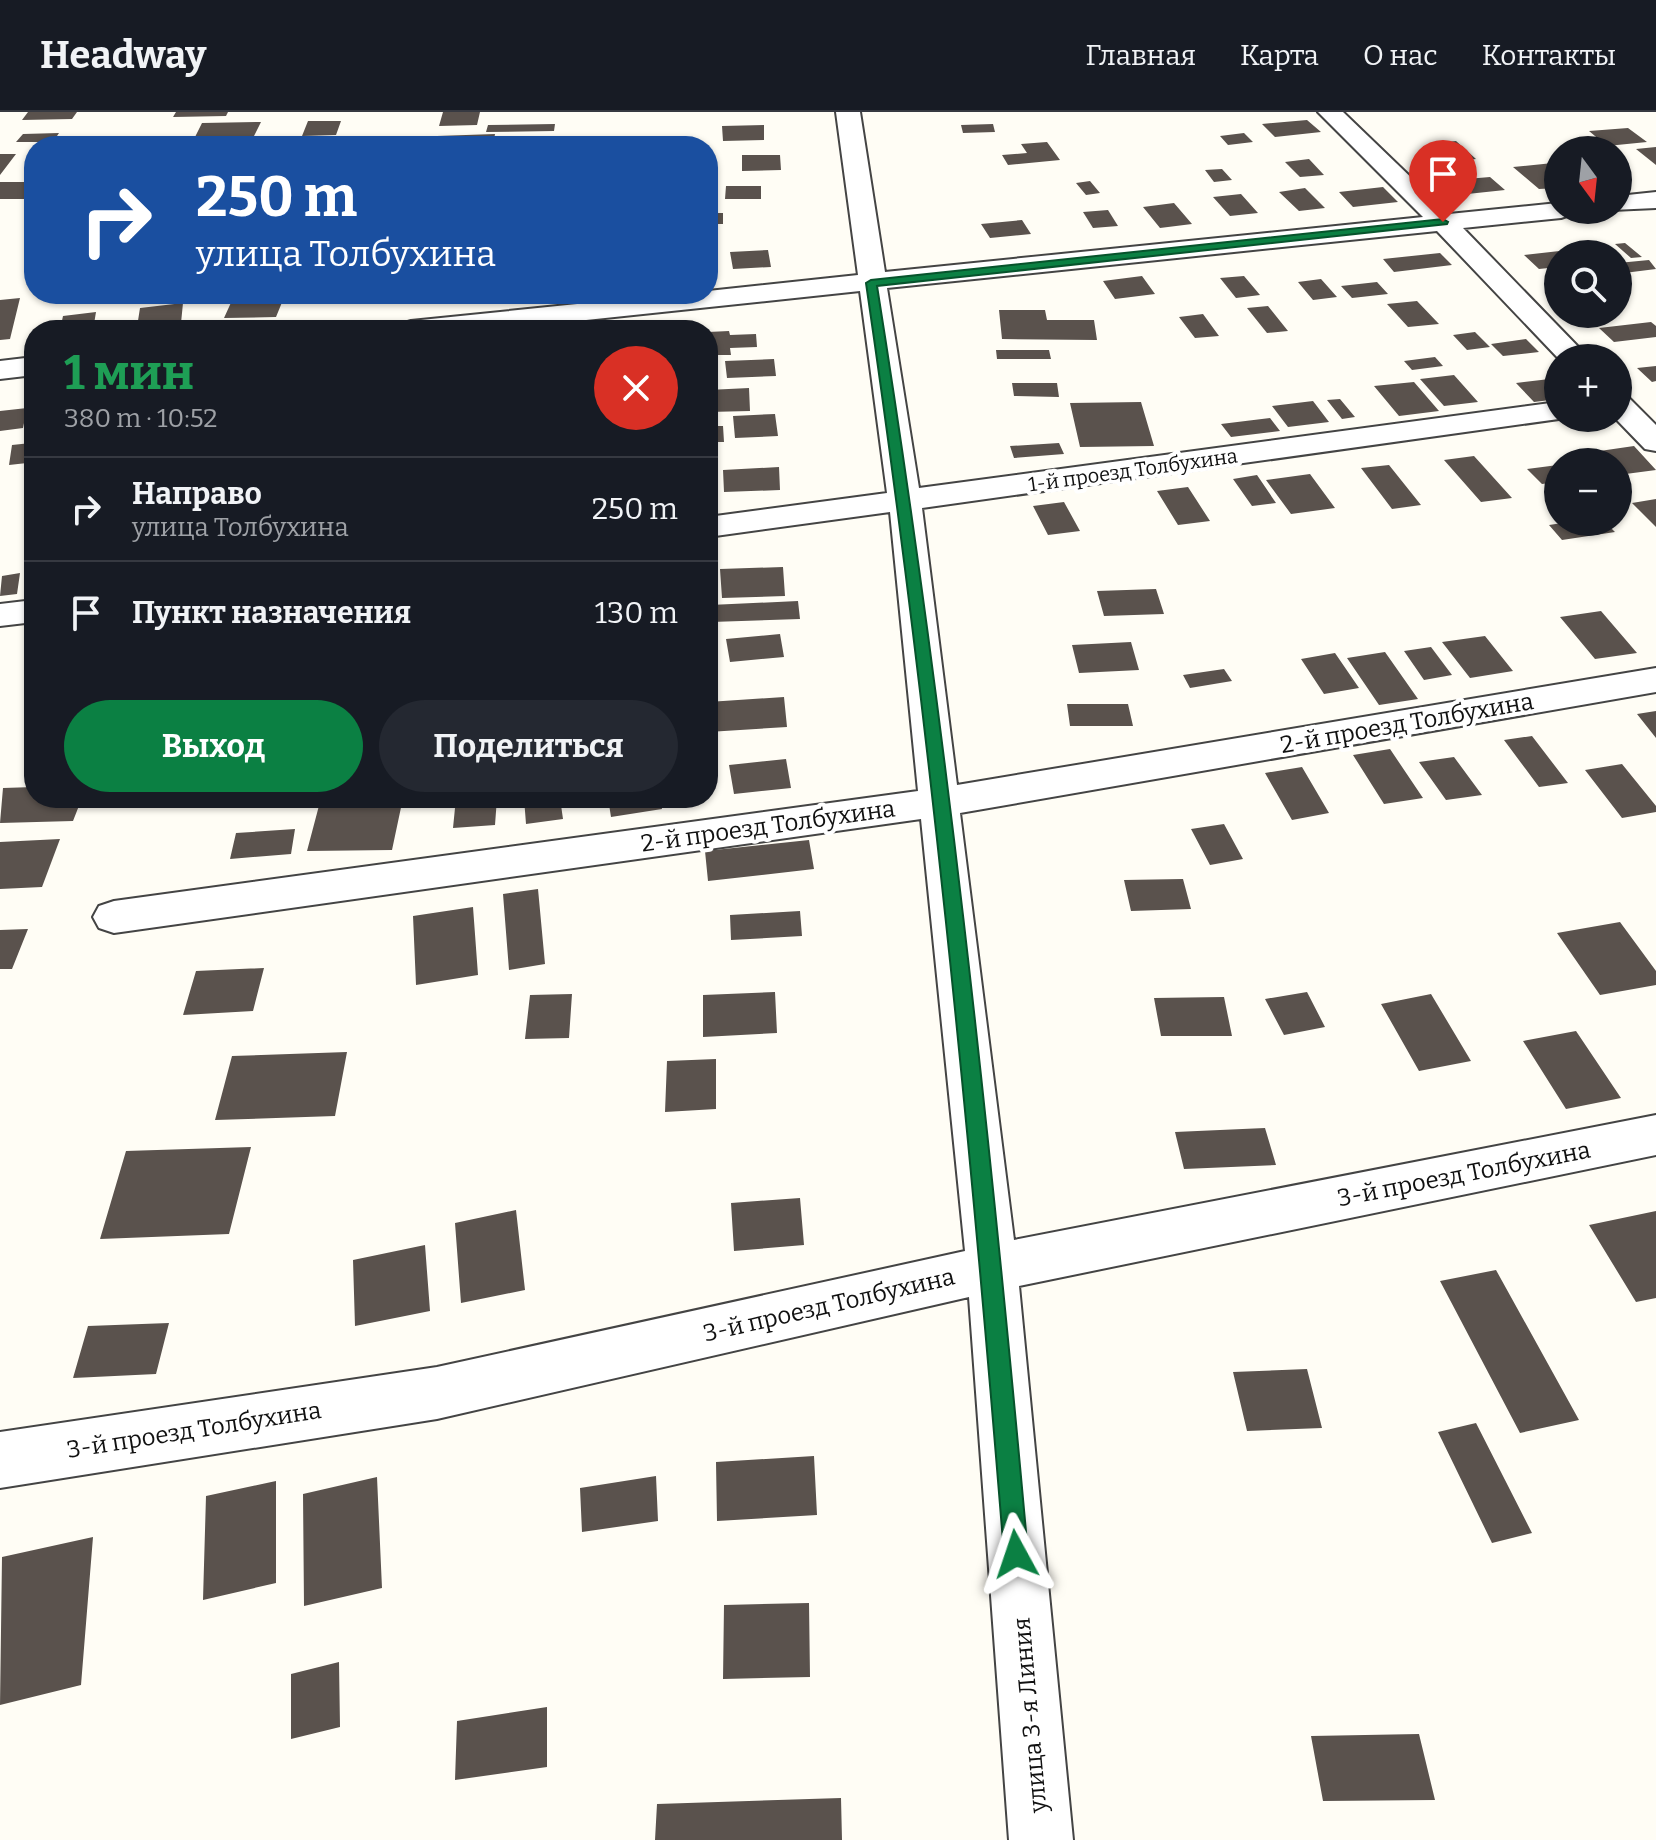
<!DOCTYPE html>
<html lang="ru">
<head>
<meta charset="utf-8">
<style>
	:root { --surface:#171b24; --page:#242831; --text:#f1f3f6; --muted:#9ea1a6; --line:#363941; --accent:#0b8043 }
	body { margin:0; font-family:Bitter,serif; background:var(--page); color:var(--text); height:100vh; display:flex; flex-direction:column; font-size:30px; white-space:nowrap }
	* { box-sizing:border-box; margin:0 }
	p { font-size:26px; color:var(--muted) }
	.icon { flex:none; width:44px; height:44px; fill:none; stroke:currentColor; stroke-width:2; stroke-linecap:round; stroke-linejoin:round }
	.map { position:relative; flex:1; overflow:hidden }
	.details { position:absolute; left:24px; top:208px; width:694px; height:488px; display:flex; flex-direction:column; background:var(--surface); border-radius:32px; box-shadow:0 2px 6px #0004 }
	.details>* { flex:none }
	.hud { position:absolute; left:24px; top:24px; width:694px; height:168px; border-radius:32px; box-shadow:0 2px 6px #0004; background:#1a4fa0; color:#fff; overflow:hidden }
	.needle { width:52px; rotate:165deg }
	.buttons { position:absolute; left:1544px; top:24px; display:grid; gap:16px }
	.buttons a { display:grid; place-items:center; width:88px; height:88px; border-radius:50%; background:var(--surface); box-shadow:0 2px 6px #0004; font-size:40px }
	.pin { position:absolute; display:grid; place-items:center; width:68px; height:68px; color:#fff; margin:-82px -34px; border-radius:50% 50% 50% 0; rotate:-45deg; box-shadow:0 0 8px #0007 }
	.pin .icon { rotate:45deg }
	.me { position:absolute; width:88px; margin:-44px; rotate:355deg; stroke-linejoin:round; filter:drop-shadow(0 0 6px #0008) }
	.turn { display:flex; align-items:center; gap:28px; height:168px; padding:0 40px; font-size:36px }
	.turn .icon { width:104px; height:104px; stroke-width:2.5 }
	.turn b { display:block; font-size:56px; line-height:68px }
	.round { display:grid; place-items:center; flex:none; width:84px; height:84px; border-radius:42px; background:var(--page) }
	.head { display:flex; align-items:center; justify-content:space-between; height:136px; padding:0 40px }
	h1 { font-size:48px; font-weight:700; line-height:60px; color:#1e9e55 }
	.primary-button { display:flex; gap:16px; margin-top:auto; padding:16px 40px }
	.primary-button a { flex:1; height:92px; border-radius:48px; background:var(--accent); color:#fff; font-size:32px; font-weight:700; line-height:92px; text-align:center }
	.primary-button a+a { background:var(--page); color:var(--text) }
	ul { padding:0; list-style:none }
	li { display:flex; align-items:center; gap:24px; height:104px; padding:0 40px; border-top:2px solid var(--line) }
	li div { flex:1 }
	li b { display:block; font-size:30px }
	li em { font-style:normal }
	header { display:flex; align-items:center; gap:48px; box-sizing:border-box; height:112px; padding:0 40px; background:var(--surface); border-bottom:2px solid var(--line) }
	header strong { font-size:38px }
	nav { display:flex; gap:44px; margin-inline-start:auto; font-size:28px }
	.map>svg:first-child { display:block }
	.building { fill:#5a524d }
	.lines { fill:none; stroke-linecap:round; stroke-linejoin:round }
	.minor-casing { stroke:#444; stroke-width:4 }
	.minor { fill:#fff; fill-rule:evenodd }
	.route { fill:#0b8043; stroke:#07532c; stroke-width:2 }
	.labels { text-anchor:middle; dominant-baseline:central; stroke-width:8; stroke-linejoin:round; paint-order:stroke }
	.far-street-label { font-size:20px; fill:#111; stroke:#fff }
	.street-label { font-size:24px; fill:#111; stroke:#fff }
</style>
</head>
<body>
<header>
<strong>Headway</strong>
<nav><a>Главная</a><a>Карта</a><a>О нас</a><a>Контакты</a></nav>
</header>
<div class="map">
<svg width="1656" height="1728" viewBox="0 0 1656 1728">
	<rect width="100%" height="100%" fill="#fffdf5"/>
	<!-- building -->
	<path class="building" d="M28,0h49l-5,7 -50,1z
		M176,0h52l-2,4 -53,1z
		M443,0h37l-3,13 -38,1z
		M1307,8l14,12 -46,5 -13,-13z
		M308,9h33l-5,14 -34,1z
		M261,10l-7,14 -59,1 7,-14z
		M555,12l-1,7 -68,1 2,-7z
		M993,12l2,8 -32,1 -2,-8z
		M764,13v15l-41,1 -1,-15z
		M1628,16l19,14 -40,4 -18,-15z
		M59,21l-6,9h-37l7,-8z
		M1244,21l9,9 -25,3 -8,-9z
		M495,22l-2,12h-59l3,-10z
		M1456,29l20,18 -16,2 -20,-18z
		M1047,30l13,18 -52,5 -6,-10 25,-2 -6,-9z
		M1656,35v18l-20,-16z
		M0,42h16l-16,21z
		M742,43h38l1,15 -39,1z
		M1309,47l15,16 -24,2 -15,-15z
		M1553,51l5,5v20l-19,1 -26,-22z
		M1222,57l10,11 -18,2 -9,-12z
		M1490,65l15,13 -47,5 -15,-14z
		M1090,69l10,12 -14,2 -10,-12z
		M0,70h34v17h-34z
		M726,74h35v13h-36z
		M1383,75l15,15 -45,5 -14,-15z
		M1305,76l20,20 -26,3 -20,-19z
		M1241,82l17,19 -28,3 -17,-19z
		M1174,91l18,21 -32,4 -17,-21z
		M1108,98l10,16 -25,2 -10,-16z
		M708,101h15v11h-15z
		M1022,108l9,14 -41,4 -9,-14z
		M1625,131l17,14 -11,1 -16,-14z
		M1595,135l9,7h-46v13l-19,2 -15,-14z
		M768,138l3,17 -38,2 -3,-17z
		M1440,141l12,12 -58,7 -11,-13z
		M1649,148l7,9 -32,4 -6,-5v-5z
		M1142,164l13,18 -40,5 -12,-18z
		M1244,164l16,19 -24,3 -16,-20z
		M1321,167l16,18 -24,3 -15,-18z
		M1377,170l11,12 -36,4 -11,-12z
		M413,182h27l-3,10h-27z
		M285,183l-9,22 -52,1 10,-22z
		M20,186l-10,41 -10,1v-40z
		M1417,189l22,23 -31,3 -21,-23z
		M183,191l-2,20 -44,4 3,-19z
		M1268,194l20,25 -21,2 -20,-25z
		M999,198h46l2,10h47l3,20 -95,-1z
		M96,200l-3,18h-33l3,-14z
		M1203,202l16,22 -24,2 -16,-21z
		M1651,210l5,4v11l-42,5 -15,-14z
		M729,219l1,4 26,-1 1,13 -27,1 1,7h-18l1,30h-6v-53z
		M1475,220l15,15 -23,3 -14,-15z
		M1526,227l13,13 -36,4 -12,-12z
		M996,238h53l2,9h-54z
		M1435,245l8,9 -31,4 -8,-9z
		M774,247l2,17 -49,2 -2,-17z
		M1656,254v15l-4,1 -15,-14z
		M1454,263l24,27 -34,4 -24,-27z
		M1558,266v21l-24,3 -18,-19z
		M1414,270l25,29 -40,5 -25,-30z
		M1012,271h45l2,14 -45,-1z
		M749,276l1,23 -42,1v-22z
		M1340,287l15,18 -13,2 -15,-19z
		M1313,289l16,21 -41,5 -16,-21z
		M1141,290l13,44 -74,1 -10,-44z
		M27,296l-4,20 -23,3v-20z
		M775,302l3,22 -43,2 -2,-22z
		M1270,306l10,13 -49,6 -10,-13z
		M708,314h15l1,16h-16z
		M31,331l-4,20 -18,2 3,-20z
		M1059,331l5,11 -50,4 -4,-12z
		M1634,334l22,24 -38,5v-13h-23l-9,-9z
		M1474,344l38,42 -31,4 -37,-42z
		M1389,353l32,40 -29,4 -31,-41z
		M1558,353v17l-16,2 -15,-15z
		M779,355l1,23 -56,2 -1,-22z
		M1310,362l25,34 -44,6 -25,-34z
		M1257,363l19,28 -24,3 -19,-27z
		M1188,375l22,34 -32,4 -21,-34z
		M1656,387v28l-24,-24z
		M1064,390l16,29 -32,4 -15,-29z
		M1569,410h36l10,10 -53,8 -13,-15z
		M783,455l2,29 -63,2 -2,-29z
		M20,461l-3,21 -17,2 2,-20z
		M1156,477l8,25 -60,2 -7,-25z
		M798,489l2,18 -89,3 -1,-17z
		M1601,499l36,42 -42,6 -35,-42z
		M780,522l4,23 -54,5 -4,-23z
		M1485,524l28,35 -43,7 -28,-36z
		M1131,530l8,28 -60,3 -7,-28z
		M1431,535l21,28 -28,5 -20,-29z
		M1385,540l33,47 -39,6 -32,-47z
		M1335,541l24,35 -35,6 -23,-35z
		M1224,557l8,12 -42,7 -7,-13z
		M784,585l3,30 -79,5v-30z
		M1067,592h61l5,22h-63z
		M1656,599v27l-19,-24z
		M1532,624l36,47 -29,4 -35,-47z
		M1390,637l33,49 -39,6 -31,-49z
		M1454,645l28,38 -36,5 -27,-38z
		M786,647l5,29 -57,6 -5,-29z
		M1622,652l34,42v6l-34,6 -37,-48z
		M1302,655l27,46 -37,7 -27,-47z
		M34,675v11h48l-9,23 -73,2 3,-35z
		M321,686h82l-11,52 -85,1z
		M456,686h41l-2,27 -42,3z
		M524,686h36l3,21 -37,5z
		M608,686h52l2,11 -51,8z
		M1224,712l19,35 -33,6 -19,-36z
		M295,717l-4,25 -61,5 6,-26z
		M60,727l-18,48 -42,2v-47z
		M809,728l5,29 -106,12 -3,-30z
		M1183,767l8,30 -60,2 -7,-31z
		M538,777l7,75 -36,6 -6,-76z
		M473,795l5,68 -62,10 -3,-69z
		M800,799l2,25 -71,4 -1,-25z
		M1620,810l36,49v14l-56,10 -43,-62z
		M28,817l-16,40h-12v-39z
		M264,856l-11,43 -70,4 13,-44z
		M775,880l2,41 -74,4v-42z
		M1307,880l18,35 -41,8 -19,-36z
		M572,882l-3,44 -44,1 5,-44z
		M1431,882l40,67 -52,10 -38,-67z
		M1224,885l8,39h-71l-7,-38z
		M1576,919l45,67 -55,11 -43,-68z
		M347,940l-12,64 -120,4 17,-64z
		M716,947v50l-51,3 2,-51z
		M1265,1016l11,37 -92,4 -9,-37z
		M251,1035l-22,87 -129,5 26,-88z
		M800,1086l4,47 -70,6 -3,-48z
		M516,1098l9,80 -64,13 -6,-80z
		M1656,1099v87l-20,4 -47,-77z
		M425,1133l5,66 -75,15 -2,-66z
		M1496,1158l83,150 -59,13 -80,-152z
		M169,1211l-13,51 -83,4 15,-52z
		M1307,1257l15,59 -75,3 -14,-59z
		M1476,1311l56,110 -40,10 -54,-111z
		M814,1344l3,59 -100,6 -1,-59z
		M656,1364l2,45 -76,11 -2,-44z
		M377,1365l5,111 -78,18 -1,-112z
		M276,1369v102l-73,17 3,-104z
		M93,1425l-12,148 -81,20 2,-148z
		M809,1491l1,74 -87,2 1,-74z
		M339,1550l1,65 -49,12v-65z
		M547,1595v60l-92,13 2,-59z
		M1419,1622l16,66 -112,1 -12,-65z
		M841,1686l1,42h-187l2,-36z"/>
	<g class="lines">
		<defs>
			<path id="minor" d="M836,0h24l25,160 538,-55 -105,-105h25l106,102 109,-11v7h16l-4,5 -9,3 -98,10 126,130h-31l-121,-127 -550,57 32,200 639,-86v16h8l-644,90 35,277 699,-117v24l-696,121 54,427 642,-125v40l-637,131 54,554h-64l-40,-543 -532,122 -437,69v-56l437,-65 528,-116 -44,-432 -807,114 -15,-5 -6,-11 6,-11 15,-5 804,-110 -28,-279 -182,25v-20l179,-24 -27,-202 -368,39h-95l4,-6 10,-3 265,-27h32v-3l150,-16z
				M1656,80v16l-44,2h6v-14z
				M34,245v18l-34,4v-18z
				M1618,283l11,3 27,27v26l-11,-2 -30,-31h3z
				M34,488v22l-34,4v-22z"/>
		</defs>
		<!-- minor casing -->
		<use href="#minor" class="minor-casing"/>
		<!-- minor -->
		<use href="#minor" class="minor"/>
	</g>
	<!-- route -->
	<path class="route" d="M1443,107l5,3 -1,2 -570,62c67,420 113,844 151,1268l-3,8 -9,4 -8,-4 -4,-8c-34,-424 -76,-849 -138,-1271l5,-3z"/>
	<g class="labels">
		<!-- far-street labels -->
		<g class="far-street-label">
			<text transform="translate(1133 358) rotate(-8)">1-й проезд Толбухина</text>
		</g>
		<!-- street labels -->
		<g class="street-label">
			<text transform="translate(1407 611) rotate(-10)">2-й проезд Толбухина</text>
			<text transform="translate(768 714) rotate(-8)">2-й проезд Толбухина</text>
			<text transform="translate(1464 1062) rotate(-11)">3-й проезд Толбухина</text>
			<text transform="translate(829 1193) rotate(-13)">3-й проезд Толбухина</text>
			<text transform="translate(194 1318) rotate(-9)">3-й проезд Толбухина</text>
			<text transform="translate(1030 1603) rotate(-95)">улица 3-я Линия</text>
		</g>
	</g>
</svg>
<div class="buttons">
<a><svg class="needle" viewBox="-14 -14 28 28"><path d="M0-13l5 13h-10z" fill="#e53935"/><path d="M0 13l5-13h-10z" fill="#9ea1a6"/></svg></a>
<a><svg class="icon" aria-label="search" viewBox="0 0 24 24"><circle cx="10" cy="10" r="6"/><path d="M15 15l6 6"/></svg></a>
<a>+</a>
<a>−</a>
</div>
<div class="pin" style="left:1443px;top:110px;background:#d93025"><svg class="icon" aria-label="arrive" viewBox="0 0 24 24"><path d="M6 21V4h12l-3 4 3 4H6"/></svg></div>
<svg class="me" style="left:1016px;top:1442px" viewBox="-20 -20 40 40"><path d="M0-17L14 15 0 8-14 15z" fill="#0b8043" stroke="#fff" stroke-width="4"/></svg>
<div class="hud">
<div class="turn"><svg class="icon" aria-label="right" viewBox="0 0 24 24"><path d="M7 20v-9h11M14 6l5 5-5 5"/></svg><div><b>250 m</b>улица Толбухина</div></div>
</div>
<section class="details">
<div class="head"><div><h1>1 мин</h1><p>380 m · 10:52</p></div><a class="round" style="background:#d93025;color:#fff"><svg class="icon" aria-label="close" viewBox="0 0 24 24"><path d="M6 6l12 12M18 6L6 18"/></svg></a></div>
<ul>
<li><svg class="icon" aria-label="right" viewBox="0 0 24 24"><path d="M7 20v-9h11M14 6l5 5-5 5"/></svg><div><b>Направо</b><p>улица Толбухина</p></div><em>250 m</em></li>
<li><svg class="icon" aria-label="arrive" viewBox="0 0 24 24"><path d="M6 21V4h12l-3 4 3 4H6"/></svg><div><b>Пункт назначения</b></div><em>130 m</em></li>
</ul>
<div class="primary-button"><a>Выход</a><a>Поделиться</a></div>
</section>
</div>
</body>
</html>
